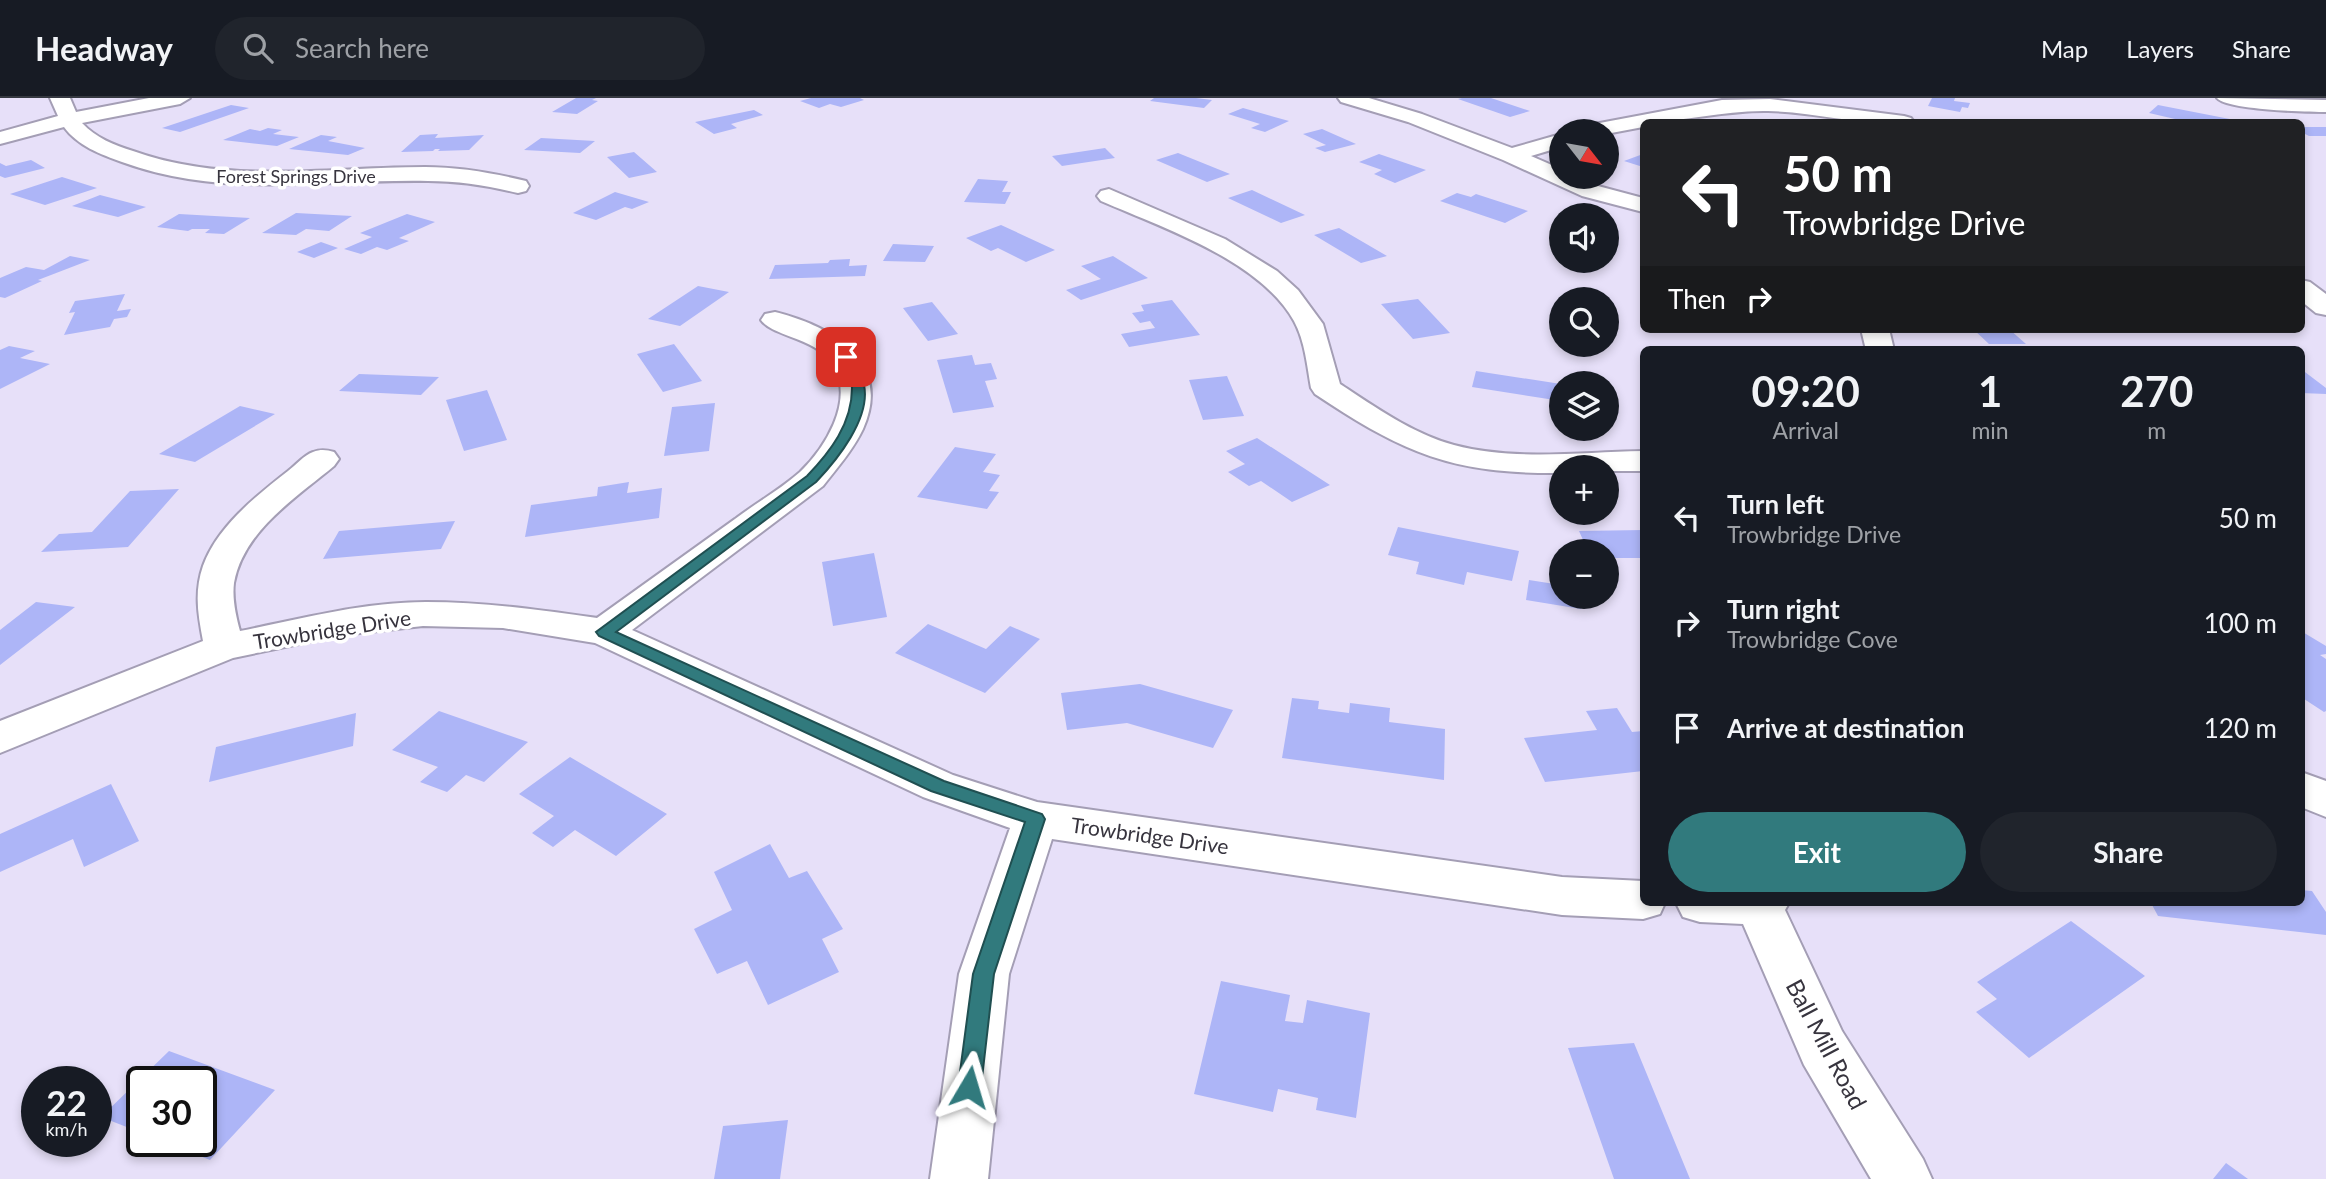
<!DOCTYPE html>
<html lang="en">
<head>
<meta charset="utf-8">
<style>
	:root { --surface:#171b24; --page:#20242c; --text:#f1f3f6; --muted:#9ea1a6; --line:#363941; --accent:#317a7d }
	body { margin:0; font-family:Lato,sans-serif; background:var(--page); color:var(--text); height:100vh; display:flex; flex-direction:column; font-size:26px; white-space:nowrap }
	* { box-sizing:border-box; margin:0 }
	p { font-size:23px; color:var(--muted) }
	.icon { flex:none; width:38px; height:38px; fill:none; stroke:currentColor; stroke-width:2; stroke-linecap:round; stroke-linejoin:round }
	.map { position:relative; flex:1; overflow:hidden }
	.side { position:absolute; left:1640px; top:248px; width:665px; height:560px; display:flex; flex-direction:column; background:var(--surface); border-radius:10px; box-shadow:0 4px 10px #0003 }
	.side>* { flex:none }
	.top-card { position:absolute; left:1640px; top:21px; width:665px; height:214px; border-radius:10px; box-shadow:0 4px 10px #0003; background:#202124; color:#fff; overflow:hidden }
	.needle { width:46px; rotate:121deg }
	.controls { position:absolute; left:1549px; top:21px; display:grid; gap:14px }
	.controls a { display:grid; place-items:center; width:70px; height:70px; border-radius:50%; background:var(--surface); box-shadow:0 4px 10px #0003; font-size:35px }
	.speed { position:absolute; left:21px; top:968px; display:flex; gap:14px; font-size:35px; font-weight:700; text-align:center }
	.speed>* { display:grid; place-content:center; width:91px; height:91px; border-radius:50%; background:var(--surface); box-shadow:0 4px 10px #0003; line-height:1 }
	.speed small { font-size:18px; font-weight:400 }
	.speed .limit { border:4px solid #111; border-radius:10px; background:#fff; color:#111 }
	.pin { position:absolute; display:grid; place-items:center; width:60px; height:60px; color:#fff; margin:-30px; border-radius:14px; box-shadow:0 4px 10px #0006 }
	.me { position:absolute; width:77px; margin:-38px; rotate:7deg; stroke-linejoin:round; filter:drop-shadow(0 0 5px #0008) }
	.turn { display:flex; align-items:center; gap:24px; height:147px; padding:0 28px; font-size:32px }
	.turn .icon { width:91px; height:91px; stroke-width:2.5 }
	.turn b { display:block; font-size:49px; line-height:60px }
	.then { display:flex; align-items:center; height:66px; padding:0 28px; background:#0003; gap:14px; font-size:26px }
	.eta { display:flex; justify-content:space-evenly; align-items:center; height:119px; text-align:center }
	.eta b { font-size:42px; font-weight:700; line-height:49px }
	.primary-button { display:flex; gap:14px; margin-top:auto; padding:14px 28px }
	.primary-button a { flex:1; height:80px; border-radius:42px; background:var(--accent); color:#fff; font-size:28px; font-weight:700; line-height:80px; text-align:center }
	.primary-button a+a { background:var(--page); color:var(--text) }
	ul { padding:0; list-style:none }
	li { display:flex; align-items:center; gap:21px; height:105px; padding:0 28px }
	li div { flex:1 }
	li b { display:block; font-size:26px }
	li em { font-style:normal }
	header { display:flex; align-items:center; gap:42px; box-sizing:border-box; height:98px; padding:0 35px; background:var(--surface); border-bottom:2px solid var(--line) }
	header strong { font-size:33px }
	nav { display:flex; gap:38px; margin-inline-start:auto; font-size:24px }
	.search { width:490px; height:63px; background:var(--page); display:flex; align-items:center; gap:18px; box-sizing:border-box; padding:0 24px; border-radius:38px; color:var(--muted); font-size:26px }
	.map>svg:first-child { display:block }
	.building { fill:#adb5f7 }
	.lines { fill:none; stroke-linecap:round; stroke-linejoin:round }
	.minor-casing { stroke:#a49eb5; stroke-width:4 }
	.minor { fill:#fff; fill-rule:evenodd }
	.route { fill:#317a7d; stroke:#204f51; stroke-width:2 }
	.labels { text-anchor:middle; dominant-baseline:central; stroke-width:7; stroke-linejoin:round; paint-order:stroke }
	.far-street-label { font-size:18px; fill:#37343e; stroke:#fff }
	.street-label { font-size:21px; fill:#37343e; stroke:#fff }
	.near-street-label { font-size:24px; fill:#37343e; stroke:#fff }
</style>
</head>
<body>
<header>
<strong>Headway</strong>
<div class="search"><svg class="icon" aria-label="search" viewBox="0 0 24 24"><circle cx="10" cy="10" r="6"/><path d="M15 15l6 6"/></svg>Search here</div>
<nav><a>Map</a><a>Layers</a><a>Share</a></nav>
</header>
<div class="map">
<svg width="2326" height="1081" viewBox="0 0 2326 1081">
	<rect width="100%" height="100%" fill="#e7e0f9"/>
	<!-- building -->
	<path class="building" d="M576,0h20l-4,2 6,1 -21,13 -25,-2z
		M811,0h49l4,2 -23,7 -11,-3 -11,4 -19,-7z
		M1154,0h42l16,2 -8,8 -54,-7z
		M1462,0h29l39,13 -20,6 -52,-18z
		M1932,0h23l-1,3 16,2 -2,5 -6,-1 -2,5 -32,-6z
		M231,7l18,3 -69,24 -18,-4z
		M2158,7l82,16v1h-52l-39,-9z
		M1243,10l46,13 -24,11 -14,-4 9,-4 -32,-10z
		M754,12l9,5 -32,9 6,4 -23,6 -19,-12z
		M2301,29h25v9h-17l-8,-4z
		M268,30l14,2 -9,4 26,3 -22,9 -54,-6 27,-11 10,2z
		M1322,31l34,15 -31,8 -10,-4 11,-3 -23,-11z
		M438,36l-3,4 49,-3 -15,15 -31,1 2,-2h-5l-2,2 -32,1 19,-17z
		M321,37l16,2 -9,4 37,7 -17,7 -59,-6z
		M541,40l54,3 -15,12 -56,-3z
		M1105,50l10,10 -53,8 -10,-10z
		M634,54l23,20 -28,6 -22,-21z
		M1178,55l52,21 -23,8 -51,-22z
		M1379,56l47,16 -31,13 -21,-9 8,-4 -23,-8z
		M1643,56v13l-19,-6z
		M31,62l14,8 -40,10 -5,-2v-13l6,3z
		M62,79l35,11 -52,17 -35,-11z
		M978,81l30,2 -6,11h9l-6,12 -41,-2z
		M1252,92l53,25 -24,8 -53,-25z
		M615,94l34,10 -17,7 -7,-2 -29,13 -23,-7z
		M1457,95l14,4 5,-3 52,17 -23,12 -65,-22z
		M100,97l46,12 -28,10 -46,-11z
		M296,115l56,3 -23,15 -23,-2 -10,6 -34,-2z
		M179,116l71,4 -26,16 -19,-1 5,-4h-18l-4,2 -31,-4z
		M407,116l28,8 -36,16 10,3 -22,9 -10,-3 -16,7 -17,-5 28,-12 -12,-4z
		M1001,127l54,25 -29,12 -28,-14 -7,3 -25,-13z
		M1339,130l48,28 -26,7 -47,-28z
		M321,144l17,6 -24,10 -17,-6z
		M893,146l41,2 -9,16 -42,-1z
		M70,158l20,4 -52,20 4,1 -37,17 -5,-1v-19l26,-11 18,3z
		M1113,158l35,22 -67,22 -15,-10 35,-11 -20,-13z
		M850,161l-1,7 18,-1 -2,11 -96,3 6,-14 53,-2 2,-3z
		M698,188l31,6 -49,34 -32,-7z
		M125,196l-8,17 14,-2 -4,8 -13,2 -4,8 -46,8 11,-23 -6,1 6,-12z
		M1418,201l32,34 -37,6 -32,-35z
		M1172,202l28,35 -71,12 -8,-13 34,-6 -5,-7 -10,2 -8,-10 12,-2 -3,-6z
		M932,204l26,32 -30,7 -25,-33z
		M1973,231h36l17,15h-37z
		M674,246l28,37 -39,11 -26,-38z
		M9,248l26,5 -15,7 30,6 -50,25v-39z
		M972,257l3,10 16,-2 6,16 -12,2 9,26 -41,6 -16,-53z
		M2301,271l25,19v6l-25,-1z
		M1476,273l85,13v17l-89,-14z
		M359,276l80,3 -18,18 -82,-4z
		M1227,278l17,40 -41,4 -14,-40z
		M487,292l20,50 -43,11 -18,-51z
		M715,305l-6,48 -45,5 8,-49z
		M240,308l35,8 -80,48 -36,-8z
		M1257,340l73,47 -38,17 -31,-21 -12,5 -21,-14 17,-8 -19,-13z
		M955,349l41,7 -13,18 17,3 -11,16 10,1 -12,17 -70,-12z
		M629,384l-2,11 35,-5 -3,30 -134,19 6,-32 66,-9 1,-9z
		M179,391l-51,58 -87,5 18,-18 33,-2 38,-41z
		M455,423l-14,28 -118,10 16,-28z
		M1398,429l121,24 -7,30 -45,-9 -3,13 -48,-11 3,-12 -31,-7z
		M1643,432v28h-37v-7h-18l-9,-20z
		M874,455l13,64 -54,9 -11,-64z
		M1529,482l32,5v12h20v12l-55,-9z
		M36,504l39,5 -75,58v-35z
		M928,526l58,25 24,-23 30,13 -55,54 -90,-40z
		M2301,533l25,15v8l-6,1 6,4v52l-2,1 -23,-15z
		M1140,586l93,26 -20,38 -86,-25 -60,7 -6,-37z
		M1292,600l27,3 -1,8 31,4 1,-10 40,5 -1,14 56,7 -1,51 -162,-22z
		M1617,610l15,24 11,-1v40l-98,11 -21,-44 73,-8 -11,-19z
		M439,613l89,31 -44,40 -18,-7 -19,17 -27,-10 18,-15 -46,-17z
		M356,615l-3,33 -144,36 7,-35z
		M570,659l97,57 -51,42 -41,-26 -22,17 -21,-14 22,-17 -35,-22z
		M111,686l28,57 -55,26 -11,-28 -73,33v-38z
		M770,746l19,34 18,-7 36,58 -21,10 17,33 -71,33 -21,-44 -30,13 -23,-45 38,-19 -18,-38z
		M2301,792l11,1 14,21v23l-168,-19 -7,-13h150z
		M2071,823l74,55 -116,82 -53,-46 21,-13 -20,-17z
		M1221,883l69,14 -5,26 18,2 4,-23 63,13 -14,105 -40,-8 2,-12 -40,-9 -5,23 -79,-18z
		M1634,945l56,136h-76l-46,-131z
		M169,953l106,39 -65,70 -48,-19h39v-59h-59v51l-41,-16z
		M788,1022l-8,59h-66l9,-53z
		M2226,1065l22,16h-35z"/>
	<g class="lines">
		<defs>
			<path id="minor" d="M50,0h20l6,14 73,-14h41l-10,6 -98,19c14,15 32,22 51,28 95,34 194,16 292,16 34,0 68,6 101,14l3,5 -3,5 -8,2c-29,-7 -59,-12 -90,-12 -103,-2 -206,18 -306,-19 -22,-8 -44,-16 -58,-35l-64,17v-12l58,-16z
				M1338,0h31l53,16 90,34 49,-14v13l-30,9 30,13v8h16l21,9 45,12v14l-61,-16 -79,-36 -95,-38 -67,-20z
				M2217,0l109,2v12c-19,0 -99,-2 -109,-14z
				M1770,1l134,17 7,2 3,4c-49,5 -97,-10 -146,-11 -43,-1 -83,11 -125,11v5l-37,7v-3h-27l3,-4 7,-2 133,-25z
				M1109,91l116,50 52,32 21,19 25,34 17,60c35,23 73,50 114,61 60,16 127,7 189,6v20h-37v-4h-45v6c-109,1 -156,-19 -246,-79l-4,-6c-4,-22 -6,-47 -17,-67 -34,-61 -133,-94 -193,-120l-4,-5 4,-5z
				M2301,182l9,2 16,12v21l-10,-2 -15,-12z
				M775,214c56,14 118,49 88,117 -10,21 -26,39 -40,57l-191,144 321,145 84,27 525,75 81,4v22h22l-5,11 -17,5 -81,-4 -510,-76 -43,135 -21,205h-58l29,-205 51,-146 -87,-31 -328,-154 -92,-15 -80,-2 -81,9 -109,23 -233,95v-32l203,-80c-5,-26 -9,-49 0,-75 14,-39 53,-70 85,-95 8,-6 16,-16 25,-19 8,-3 14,-2 21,0l5,7 -5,7c-37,31 -91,65 -100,117 -2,16 2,33 6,48 60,-12 123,-29 186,-29 58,0 114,8 171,16 46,-33 92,-66 138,-99 21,-16 46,-30 65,-47 25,-24 53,-69 35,-104 -16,-31 -61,-30 -74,-48l4,-6z
				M1861,231h28l5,21h-28z
				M2301,674l25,9v36l-25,-10z
				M1676,805h113l-4,7 57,121 81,128 9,20h-61l-67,-114 -61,-141 -43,-2 -17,-5z"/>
		</defs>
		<!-- minor casing -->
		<use href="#minor" class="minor-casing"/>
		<!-- minor -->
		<use href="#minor" class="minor"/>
	</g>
	<!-- route -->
	<path class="route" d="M841,256h9c5,9 12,21 14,31 7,33 -27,75 -48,97l-200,150 328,149 98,33 3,5 -51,155 -13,113 -4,7 -8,3 -8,-3 -3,-7 15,-113 52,-152 -94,-31 -332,-155 -3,-4 211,-156c23,-24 45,-52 45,-88 0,-10 -8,-22 -12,-31z"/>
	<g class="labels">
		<!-- far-street labels -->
		<g class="far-street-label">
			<text x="296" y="78">Forest Springs Drive</text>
		</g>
		<!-- street labels -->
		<g class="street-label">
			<text transform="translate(332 531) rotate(-9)">Trowbridge Drive</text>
			<text transform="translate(1150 737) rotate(8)">Trowbridge Drive</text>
		</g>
		<!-- near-street labels -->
		<g class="near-street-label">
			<text transform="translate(1827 946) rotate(62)">Ball Mill Road</text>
		</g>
	</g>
</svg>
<div class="controls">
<a><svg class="needle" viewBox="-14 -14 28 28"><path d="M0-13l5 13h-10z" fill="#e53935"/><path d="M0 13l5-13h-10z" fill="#9ea1a6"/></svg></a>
<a><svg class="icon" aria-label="sound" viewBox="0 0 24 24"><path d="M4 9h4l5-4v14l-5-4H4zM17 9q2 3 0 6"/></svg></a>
<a><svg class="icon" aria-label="search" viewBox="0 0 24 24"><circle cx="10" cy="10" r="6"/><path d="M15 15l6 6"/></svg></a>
<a><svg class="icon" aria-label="layers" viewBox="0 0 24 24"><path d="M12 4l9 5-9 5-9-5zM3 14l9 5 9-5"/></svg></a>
<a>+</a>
<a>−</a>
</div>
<div class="speed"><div>22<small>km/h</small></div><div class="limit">30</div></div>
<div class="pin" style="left:846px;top:259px;background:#d93025"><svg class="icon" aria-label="arrive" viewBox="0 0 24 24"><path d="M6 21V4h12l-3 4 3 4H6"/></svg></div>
<svg class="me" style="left:969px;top:989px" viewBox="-20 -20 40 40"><path d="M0-17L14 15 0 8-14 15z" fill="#317a7d" stroke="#fff" stroke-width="4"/></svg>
<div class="top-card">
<div class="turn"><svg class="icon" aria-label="left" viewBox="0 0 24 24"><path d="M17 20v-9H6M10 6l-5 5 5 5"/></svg><div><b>50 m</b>Trowbridge Drive</div></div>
<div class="then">Then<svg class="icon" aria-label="right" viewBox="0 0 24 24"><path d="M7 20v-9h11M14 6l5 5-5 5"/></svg></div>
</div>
<section class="side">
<div class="eta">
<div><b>09:20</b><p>Arrival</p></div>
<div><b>1</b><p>min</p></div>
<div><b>270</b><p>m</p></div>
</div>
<ul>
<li><svg class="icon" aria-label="left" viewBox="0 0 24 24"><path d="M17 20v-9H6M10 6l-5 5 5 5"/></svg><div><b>Turn left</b><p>Trowbridge Drive</p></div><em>50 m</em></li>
<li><svg class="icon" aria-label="right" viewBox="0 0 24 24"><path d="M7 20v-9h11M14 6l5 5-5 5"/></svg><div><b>Turn right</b><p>Trowbridge Cove</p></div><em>100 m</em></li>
<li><svg class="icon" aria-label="arrive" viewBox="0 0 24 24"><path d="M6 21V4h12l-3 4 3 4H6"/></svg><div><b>Arrive at destination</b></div><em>120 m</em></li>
</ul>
<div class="primary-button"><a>Exit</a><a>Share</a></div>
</section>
</div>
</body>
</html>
